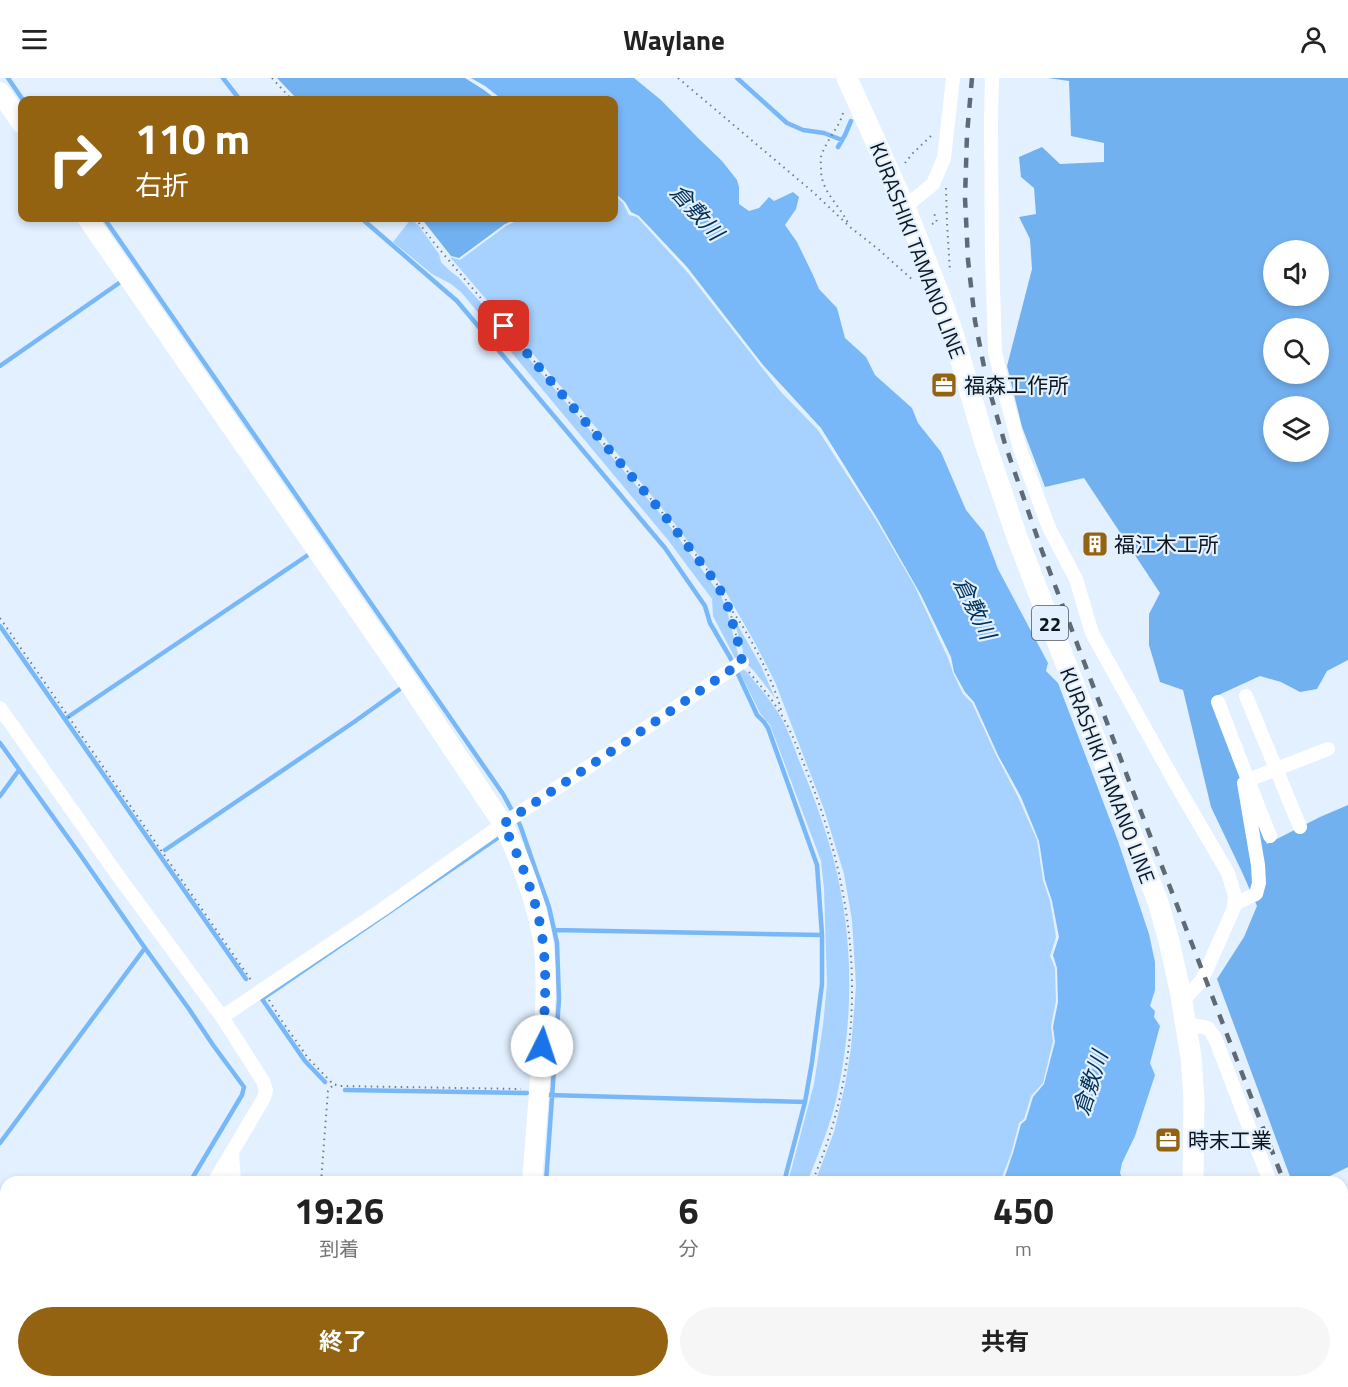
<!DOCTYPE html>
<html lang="ja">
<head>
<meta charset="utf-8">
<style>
	:root { --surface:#fff; --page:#f6f6f6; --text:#222; --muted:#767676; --accent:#936312 }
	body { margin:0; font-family:"Titillium Web","Noto Sans JP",sans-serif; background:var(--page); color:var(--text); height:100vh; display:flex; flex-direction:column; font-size:22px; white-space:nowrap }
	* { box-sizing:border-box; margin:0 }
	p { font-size:20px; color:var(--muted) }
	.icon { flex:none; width:33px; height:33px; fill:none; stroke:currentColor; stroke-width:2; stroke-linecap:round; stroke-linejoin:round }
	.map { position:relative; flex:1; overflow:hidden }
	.drawer { position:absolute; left:0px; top:1098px; width:1348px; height:212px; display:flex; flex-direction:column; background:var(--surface); border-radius:18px 18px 0 0; box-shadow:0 3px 9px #0003 }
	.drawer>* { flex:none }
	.banner { position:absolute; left:18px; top:18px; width:600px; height:126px; border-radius:12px; box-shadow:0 3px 9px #0003; background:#936312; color:#fff; overflow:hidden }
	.controls { position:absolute; left:1263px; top:162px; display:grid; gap:12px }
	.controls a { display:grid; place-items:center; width:66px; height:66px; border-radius:50%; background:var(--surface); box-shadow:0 3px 9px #0003; font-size:30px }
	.pin { position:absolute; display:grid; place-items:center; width:51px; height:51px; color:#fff; margin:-26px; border-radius:12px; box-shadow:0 3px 9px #0006 }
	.me { position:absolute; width:66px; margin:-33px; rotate:4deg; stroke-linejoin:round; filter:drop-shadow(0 0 4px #0008) }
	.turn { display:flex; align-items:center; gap:21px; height:126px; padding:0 18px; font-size:27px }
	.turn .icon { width:78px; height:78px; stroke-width:2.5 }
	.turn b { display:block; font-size:42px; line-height:51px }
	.eta { display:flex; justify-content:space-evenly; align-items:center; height:102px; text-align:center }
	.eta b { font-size:36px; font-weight:700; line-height:42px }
	.cta { display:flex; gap:12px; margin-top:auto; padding:12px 18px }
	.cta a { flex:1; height:69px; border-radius:36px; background:var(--accent); color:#fff; font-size:24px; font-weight:700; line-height:69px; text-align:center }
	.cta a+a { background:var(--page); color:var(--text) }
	header { display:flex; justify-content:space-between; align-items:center; height:78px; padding:0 18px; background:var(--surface); font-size:27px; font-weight:700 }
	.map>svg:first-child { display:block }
	.green { fill:#a7d2ff }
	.forest { fill:#72b1f0; fill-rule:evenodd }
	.water { fill:#79b8f8 }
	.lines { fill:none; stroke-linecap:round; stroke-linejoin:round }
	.stream { stroke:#79b8f8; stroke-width:4.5 }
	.path { stroke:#737e8a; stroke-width:2; stroke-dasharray:1.5 4.5; stroke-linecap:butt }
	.street { stroke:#fff; stroke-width:14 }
	.secondary { stroke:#fff; stroke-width:20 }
	.primary { stroke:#fff; stroke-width:21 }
	.rail { stroke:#5f6a74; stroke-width:4.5; stroke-dasharray:10 10; stroke-linecap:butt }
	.route { stroke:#1a73e8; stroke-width:10; stroke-dasharray:0 18 }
	.labels { text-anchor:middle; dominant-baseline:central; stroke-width:4.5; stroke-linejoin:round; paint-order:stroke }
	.shield { fill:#e2f0ff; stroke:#4d5761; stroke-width:1.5 }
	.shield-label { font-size:20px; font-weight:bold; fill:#0d151d }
	.street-label { font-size:21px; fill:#0d151d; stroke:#e2f0ff }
	.poi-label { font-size:21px; fill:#0d151d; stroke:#e2f0ff; text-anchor:start }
	.water-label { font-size:22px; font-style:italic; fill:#013159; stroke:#e2f0ff }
</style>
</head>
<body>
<header><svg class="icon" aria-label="menu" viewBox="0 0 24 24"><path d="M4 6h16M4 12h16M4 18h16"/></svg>Waylane<svg class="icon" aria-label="person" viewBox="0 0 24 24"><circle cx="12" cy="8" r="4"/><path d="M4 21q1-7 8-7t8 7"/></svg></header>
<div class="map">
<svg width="1348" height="1309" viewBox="0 0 1348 1309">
	<rect width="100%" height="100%" fill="#e2f0ff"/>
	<!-- green -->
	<path class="green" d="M614,117l9,8 6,12 8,2 51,56 93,119 37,38 58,90 38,65 34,73 5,15 10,21 9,9 24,52 22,42 19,43 6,40 7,21 6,36 -6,19 5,12 1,33 -5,25 2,15 -10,42 -12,13 -7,23 -5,4 -8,31 -11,28h-185l19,-50 11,-47 6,-37 5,-62 -4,-66 -8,-46 -20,-65 -49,-127 -21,-41 -30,-52 -50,-66 -76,-93 -148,-173 10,3 46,-34 17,-8h91z
		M411,141l8,7 20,28 2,8 9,9 8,6 41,46 164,194 57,77 7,16 11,44 -2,6 -23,-44 -1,-17 -44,-59 -207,-248 -10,-8 -19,-10 -39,-32z
		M733,539l27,47 15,34 -21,-27 -9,-9 -3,-15z
		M743,591l4,3c11,14 24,28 33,44 10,16 15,36 23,54 12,30 23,60 31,91 20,77 20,162 2,239 -7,29 -18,55 -29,82h-19l26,-98 9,-59 4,-41 -3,-95 -3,-28 -51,-136 -10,-12 -21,-42z
		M682,1304h173l-5,5h-172z"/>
	<!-- forest -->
	<path class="forest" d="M277,0h188l19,12 13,10h-199z
		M1048,0h300v582l-21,11 -10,18 -17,3 -19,-10 -21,-6 -48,22 55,146 53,-27 28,-12v362l-30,15h-26l-75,-203 27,-42 13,-31 -15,-34 -31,-65 -28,-117 -23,-8 -11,-37v-31l11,-21 -76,-115 -39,9 -23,-60 -15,-61 25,-97 -2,-30 -11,-22 17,-3 -2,-26 -13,-11 -2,-20 23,-10 18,17 44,-2v-19l-33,-7 -2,-55zM1274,172h44v46h-44zM1274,250h44v46h-44zM1274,328h44v46h-44z
		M421,140h97l-13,6 -46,34 -8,-2z"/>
	<!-- water -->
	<path class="water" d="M471,0h163l27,22 37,38 24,23 15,19 2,7v17l10,7 10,-3 10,-11 5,4 19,-9 6,5 -3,12 -11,16 12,17 16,33 6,14 18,19 8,30 21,19 9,18 37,33 6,15 23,29 25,58 18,22 14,37 50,94 -2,8 12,12 60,158 31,93 6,28v28l-5,16 5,5 -1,6 6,9 -10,37 5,12 -20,61 -13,27 -2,10 2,5 -1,4h-118l10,-29 8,-29 5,-4 7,-23 11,-13 11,-42 -2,-15 5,-25 -1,-34 -4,-13 6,-18 -7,-36 -7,-21 -6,-39 -18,-44 -23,-42 -24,-53 -9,-10 -11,-20 -3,-15 -30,-62 -44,-77 -56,-90 -58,-63 -76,-98 -48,-51 -8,-4 -6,-10 -11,-10v-92h-111l-18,-14z
		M857,1304h140l-3,5h-142z"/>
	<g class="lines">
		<!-- stream -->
		<path class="stream" d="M8,0l15,22
			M223,0l17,22
			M737,0l50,45 16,7 21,3 18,7
			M838,69l7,-12 6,-14
			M104,140l399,576 17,31 16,46 13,36 8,36 2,56 -13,183
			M361,140l96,83 208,247 40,58 5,17 21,36 26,56 7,7 4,6 49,137 5,70v49l-10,78 -7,40 -21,80
			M0,288l122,-85
			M0,548l246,353
			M65,641l243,-164
			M0,665l79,110 66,95 44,61 24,36 31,42 -2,8 -52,87
			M0,718l19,-26
			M165,772l189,-128 46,-33
			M554,852l268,5
			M325,1004l-20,-21 -43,-62 237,-162
			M345,1012l182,3
			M549,1017l256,7
			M0,1065l145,-195
			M540,1304l1,5
			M69,1309l3,-5
			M650,1309l4,-5"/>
		<!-- path -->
		<path class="path" d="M272,0l20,22
			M678,0l135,114 37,35 28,22 36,32
			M843,35c-4,15 -16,26 -21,41 -2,4 -1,9 -1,14 -1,23 19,37 28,57
			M905,85l7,-9 20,-19
			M946,110l1,35 3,49
			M415,140l20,26 226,267c22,28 47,56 64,87 7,15 9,34 15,50
			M932,146l5,-2 -4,-12
			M729,529c19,23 47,78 53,107
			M0,540l251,362
			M749,594c10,12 20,23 28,36 15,22 24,49 34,74 51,132 58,269 1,400
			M269,922l13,21 26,37 25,26 7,2 181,3
			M321,1104l7,-91 5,-6
			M306,1309v-5
			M674,1309l4,-5"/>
		<!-- street -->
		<path class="street" d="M992,0l-1,44 1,135 3,95 9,38 16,59 29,79 27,51 16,54 84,151 52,89 7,23 -1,12 -32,72 -20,22
			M905,129l28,-23 11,-26 9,-80
			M1246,618l54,131
			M1218,624l30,78 -4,3 14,82 1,18 -3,11 -22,10
			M0,630l119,169 103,140 41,64 3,9 -2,8 -50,84
			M1270,758l-22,-56 80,-31
			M222,939l161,-108 120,-85 121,-81 118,-81
			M1186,946l22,4 7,10 55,144
			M232,1074l2,30
			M0,1142l6,5
			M1342,1165l6,-3
			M1093,1304l12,5
			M93,1309l3,-5
			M219,1309l1,-5
			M1041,1309l4,-5
			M1274,1309l3,-5"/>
		<!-- secondary -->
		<path class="secondary" d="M0,14l22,32
			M87,140l319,461 97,145c18,37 33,76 40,116 5,38 2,77 -1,114 -3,43 -7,85 -10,128
			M517,1309v-5"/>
		<!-- primary -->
		<path class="primary" d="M847,0l58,129 36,92 11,31 32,110 33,97 141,365 11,39 11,49 11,67 3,42 -1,83
			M1150,1309l2,-5"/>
		<!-- rail -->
		<path class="rail" d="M972,0l-5,56 -2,64 3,62 7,61 12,61 18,62 37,107 92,243 150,388
			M1342,1284l6,23"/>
	</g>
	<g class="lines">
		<!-- route -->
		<path class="route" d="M504,248l157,185 53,69 12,20 14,49 2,13 -118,81 -121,81c18,37 35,77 40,119 4,34 2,69 -1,103"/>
	</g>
	<!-- icons -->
	<defs>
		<symbol id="office-square" viewBox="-11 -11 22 22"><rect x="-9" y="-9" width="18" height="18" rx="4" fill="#936312" stroke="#e2f0ff"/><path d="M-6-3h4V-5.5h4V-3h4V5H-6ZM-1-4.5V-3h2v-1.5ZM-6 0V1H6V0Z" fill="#fff"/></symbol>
		<symbol id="building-square" viewBox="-11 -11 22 22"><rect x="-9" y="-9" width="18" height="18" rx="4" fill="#936312" stroke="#e2f0ff"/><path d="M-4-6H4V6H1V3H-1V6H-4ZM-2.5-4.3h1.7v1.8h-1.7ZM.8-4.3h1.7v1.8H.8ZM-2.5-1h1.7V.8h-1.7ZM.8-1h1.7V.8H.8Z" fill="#fff"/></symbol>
	</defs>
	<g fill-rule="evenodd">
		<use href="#office-square" x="929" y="292" width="30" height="30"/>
		<use href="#building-square" x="1080" y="451" width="30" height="30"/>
		<use href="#office-square" x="1153" y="1047" width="30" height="30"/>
	</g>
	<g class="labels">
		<!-- shield labels -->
		<rect class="shield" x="1032" y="528" width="36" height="34" rx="4.5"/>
		<g class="shield-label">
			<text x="1050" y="545">22</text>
		</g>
		<!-- street labels -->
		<g class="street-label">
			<text transform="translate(918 172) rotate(69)">KURASHIKI TAMANO LINE</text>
			<text transform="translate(1108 697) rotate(69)">KURASHIKI TAMANO LINE</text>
		</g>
		<!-- poi labels -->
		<g class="poi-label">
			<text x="964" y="307">福森工作所</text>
			<text x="1114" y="466">福江木工所</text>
			<text x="1188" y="1062">時末工業</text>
		</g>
		<!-- water labels -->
		<g class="water-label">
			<text transform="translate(697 134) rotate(48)">倉敷川</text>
			<text transform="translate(975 530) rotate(64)">倉敷川</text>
			<text transform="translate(1090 1005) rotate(-72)">倉敷川</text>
		</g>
	</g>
</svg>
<div class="controls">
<a><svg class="icon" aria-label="sound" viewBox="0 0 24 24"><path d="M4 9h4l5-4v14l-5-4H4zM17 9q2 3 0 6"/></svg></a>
<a><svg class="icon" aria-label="search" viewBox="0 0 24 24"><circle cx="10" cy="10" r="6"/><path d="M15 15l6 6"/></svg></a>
<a><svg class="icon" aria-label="layers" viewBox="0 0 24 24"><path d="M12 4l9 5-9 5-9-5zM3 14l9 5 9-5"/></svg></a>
</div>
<div class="pin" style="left:504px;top:248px;background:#d93025"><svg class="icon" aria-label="arrive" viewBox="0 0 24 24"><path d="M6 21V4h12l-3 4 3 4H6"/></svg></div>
<svg class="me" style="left:542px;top:968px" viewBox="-20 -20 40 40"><circle r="19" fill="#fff"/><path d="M0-13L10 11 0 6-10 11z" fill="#1a73e8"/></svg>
<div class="banner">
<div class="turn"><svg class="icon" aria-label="right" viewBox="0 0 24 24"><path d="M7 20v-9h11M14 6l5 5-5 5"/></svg><div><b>110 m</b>右折</div></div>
</div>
<section class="drawer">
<div class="eta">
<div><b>19:26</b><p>到着</p></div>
<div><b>6</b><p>分</p></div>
<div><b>450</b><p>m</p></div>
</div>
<div class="cta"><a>終了</a><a>共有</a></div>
</section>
</div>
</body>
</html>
